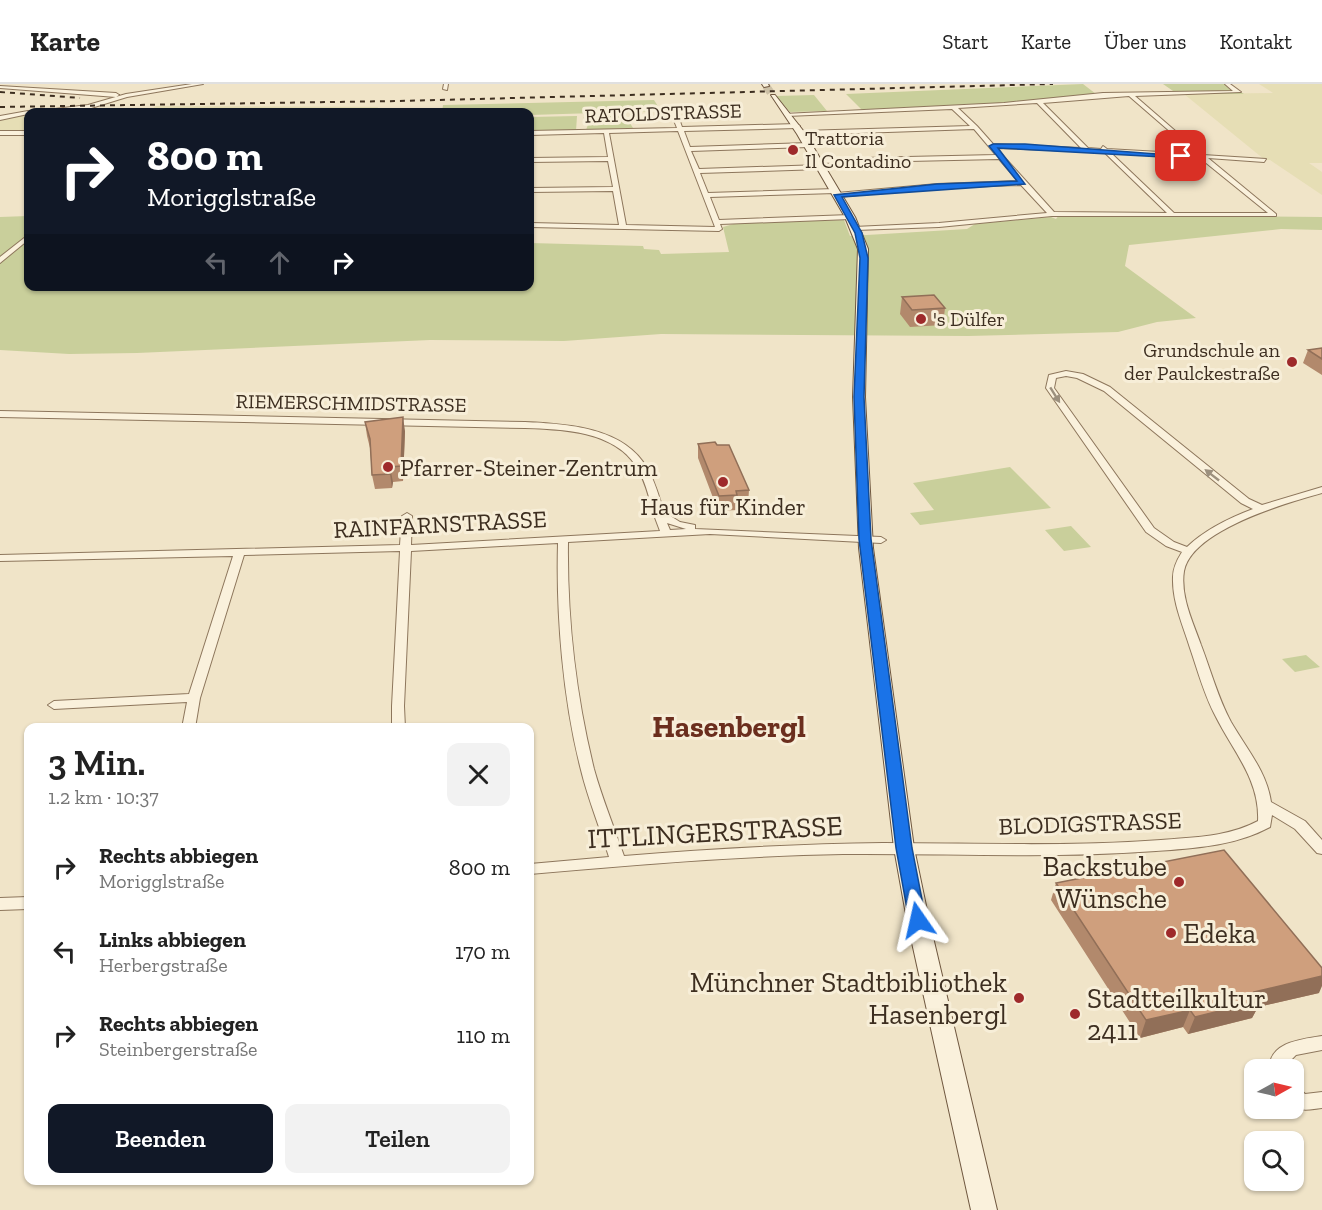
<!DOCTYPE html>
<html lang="de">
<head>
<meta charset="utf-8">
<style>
	:root { --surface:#fff; --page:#f2f2f2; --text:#222; --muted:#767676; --line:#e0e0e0; --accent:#111827 }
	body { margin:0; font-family:"Zilla Slab",serif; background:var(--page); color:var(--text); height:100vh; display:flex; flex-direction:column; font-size:22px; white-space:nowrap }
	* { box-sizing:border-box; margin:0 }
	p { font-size:20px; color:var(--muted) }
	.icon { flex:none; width:33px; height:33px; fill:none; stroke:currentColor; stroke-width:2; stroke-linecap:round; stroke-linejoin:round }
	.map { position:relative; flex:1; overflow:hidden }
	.panel { position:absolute; left:24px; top:639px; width:510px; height:462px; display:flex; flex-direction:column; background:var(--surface); border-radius:12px; box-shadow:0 2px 4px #0004 }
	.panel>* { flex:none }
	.top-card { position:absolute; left:24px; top:24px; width:510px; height:183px; border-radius:12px; box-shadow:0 2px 4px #0004; background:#111827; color:#fff; overflow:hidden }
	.needle { width:39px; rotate:82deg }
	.tools { position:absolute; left:1244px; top:975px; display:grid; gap:12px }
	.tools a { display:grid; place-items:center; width:60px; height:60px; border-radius:12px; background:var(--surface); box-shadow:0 2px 4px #0004; font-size:30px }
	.pin { position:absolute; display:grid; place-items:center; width:51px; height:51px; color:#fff; margin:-26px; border-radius:12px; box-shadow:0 3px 9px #0006 }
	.me { position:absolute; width:66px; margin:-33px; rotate:349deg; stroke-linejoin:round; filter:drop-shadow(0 0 4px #0008) }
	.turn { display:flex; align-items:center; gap:21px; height:126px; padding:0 24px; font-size:27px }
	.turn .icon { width:78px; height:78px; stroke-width:2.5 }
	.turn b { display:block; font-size:42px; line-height:51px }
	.lanes { display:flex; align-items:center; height:57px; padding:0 24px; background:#0003; justify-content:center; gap:30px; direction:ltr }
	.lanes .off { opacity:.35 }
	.round { display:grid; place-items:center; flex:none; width:63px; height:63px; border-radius:12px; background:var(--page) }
	.summary { display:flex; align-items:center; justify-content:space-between; height:102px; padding:0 24px }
	h1 { font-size:36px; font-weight:600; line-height:45px }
	.button { display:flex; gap:12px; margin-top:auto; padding:12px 24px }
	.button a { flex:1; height:69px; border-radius:12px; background:var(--accent); color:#fff; font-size:24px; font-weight:600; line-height:69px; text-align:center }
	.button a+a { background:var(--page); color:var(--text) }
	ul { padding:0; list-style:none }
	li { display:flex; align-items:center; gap:18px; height:84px; padding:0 24px }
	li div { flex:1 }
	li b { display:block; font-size:22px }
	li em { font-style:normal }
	header { display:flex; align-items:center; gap:36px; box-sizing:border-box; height:84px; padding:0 30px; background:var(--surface); border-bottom:2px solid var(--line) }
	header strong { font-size:28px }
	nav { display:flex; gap:33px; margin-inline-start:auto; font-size:21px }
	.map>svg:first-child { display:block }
	.farmland { fill:#e6deb5 }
	.green { fill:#c9cf9b }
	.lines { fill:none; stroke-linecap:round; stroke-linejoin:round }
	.secondary-tunnel { stroke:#ccc0a6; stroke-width:8; stroke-dasharray:8 4; stroke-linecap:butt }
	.minor-casing { stroke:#8d765c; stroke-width:2 }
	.secondary-casing { stroke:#6f573f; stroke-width:2 }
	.minor { fill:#faf1dc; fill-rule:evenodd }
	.secondary { fill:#faf1dc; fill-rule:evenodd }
	.rail { stroke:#3d2e20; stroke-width:2; stroke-dasharray:5 5; stroke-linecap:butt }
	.wall { fill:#b2896c }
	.shaded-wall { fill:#916f58 }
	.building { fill:#cf9f7d; stroke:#916f58; stroke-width:1.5 }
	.oneway { fill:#9c907e }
	.route { fill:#1a73e8; stroke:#114b97; stroke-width:1.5 }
	.poi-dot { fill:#9e2a2b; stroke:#f7eed8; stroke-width:2 }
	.labels { text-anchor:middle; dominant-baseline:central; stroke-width:6; stroke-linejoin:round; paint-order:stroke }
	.far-street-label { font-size:20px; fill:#3d2e20; stroke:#f7eed8 }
	.far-poi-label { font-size:20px; fill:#3d2e20; stroke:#f7eed8; text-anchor:start }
	.poi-label { font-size:24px; fill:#3d2e20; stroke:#f7eed8; text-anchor:start }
	.street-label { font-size:24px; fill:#3d2e20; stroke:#f7eed8 }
	.near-street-label { font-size:28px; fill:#3d2e20; stroke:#f7eed8 }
	.near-poi-label { font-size:28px; fill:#3d2e20; stroke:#f7eed8; text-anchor:end }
	.district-label { font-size:30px; font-weight:bold; fill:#6b2e1e; stroke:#f7eed8 }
</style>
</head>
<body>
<header>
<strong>Karte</strong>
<nav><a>Start</a><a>Karte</a><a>Über uns</a><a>Kontakt</a></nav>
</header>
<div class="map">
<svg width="1322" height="1126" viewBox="0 0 1322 1126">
	<rect width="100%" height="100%" fill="#f0e4c8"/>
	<!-- farmland -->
	<path class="farmland" d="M1259,0h63v79h-13l13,9v23l-52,-35h-5l-81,-66 89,-1z
		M156,22l222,1 -1,5h-229z
		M28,29v18l-28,-1v-12z"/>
	<!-- green -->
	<path class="green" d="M1083,0l13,10 -95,10 -139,6 -16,-16z
		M1163,0h64l17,10h-60l-8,-1z
		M814,11l13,16 -37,1 -14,-16z
		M654,16l7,11 -131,4v-3h-88l1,-7z
		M625,31l8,13 -47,2 3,-8 -5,-2 3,-2h-4l4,-2z
		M577,32l-1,15 -46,1v-15z
		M1059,131l263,2v13l-41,-1 -152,16 -4,21 71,52 -39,4 -39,10 -150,4 -307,-2 -97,7 -134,-1 -293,13 -68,1 -69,-4v-133l28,-1v70h502v-43l113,3 1,3 15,1 2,4 68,-2 -6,-25 14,-4 107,-3 6,16 117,-7 8,-5 76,-7 5,2z
		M1010,383l41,41 -131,17 -10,-12 24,-3 -21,-27z
		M1071,442l20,21 -27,4 -19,-21z
		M1306,571l14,12 -25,5 -13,-13z"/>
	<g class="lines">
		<!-- secondary-tunnel -->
		<path class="secondary-tunnel" d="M766,2l7,10"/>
		<defs>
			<path id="minor" d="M192,0h11l-76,13 -39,12 -58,3 58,-7 38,-11z
				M444,0h4l-1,6 -4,-1z
				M1225,0h5l11,8 -106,4 68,59 63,4 -2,3 -56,-4 68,56v2h-224l-113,11 -83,3 -3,-2 1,-1 85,-4 108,-10 -26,-28 -84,3 -100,9 -3,-2 3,-2 100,-9 81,-3 -19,-22 -181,4 -3,-2 3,-2 178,-4 -22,-26 -173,6 -3,-2 3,-2 169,-5 -18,-17 -165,7 -3,-2 220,-11 99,-10 130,-2zM1129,12l67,58 -89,-5 -4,-3 -2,3 -13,-1 -45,-45zM1037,19l44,45 -88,-4 -16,-18 -19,-18zM996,64l108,4 63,61 -113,-1zM1111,69l89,5 68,55h-94z
				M0,2l116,7 3,2 -3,2 -116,-9z
				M28,27l2,1 -2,2 -28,6v-4z
				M674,27l3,2 5,14 115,-3 3,2 -3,2 -113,3 6,16 119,-4 3,2 -3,2 -118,4 8,18 122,-4 3,2 -3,2 -121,4 8,20 127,-4 3,2 -3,2 -125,4 9,23 131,-5 3,2 -3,2 -130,5 2,5 -3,2 -189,-4v-4l89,2 -6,-34 -83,1v-4l83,-1 -5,-26 -78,1v-4l78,-1 -4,-24 -74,2v-4l147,-3 -6,-15zM678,47l37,96 -89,-2 -17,-92z
				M0,47h28v4h-28z
				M28,151v5l-28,23v-6z
				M1066,287l17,3 27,13 139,112 13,6 60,-18v6c-36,10 -130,37 -138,78 -4,25 9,51 17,74 10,26 17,53 30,77 15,26 36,50 40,80l34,19 17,19v14l-5,-1 -22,-24 -23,-14 -2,12c-35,19 -75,21 -114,24 -105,8 -209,2 -313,3 -105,2 -209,11 -313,20v-10l79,-7c-9,-29 -21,-58 -28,-87 -18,-70 -25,-155 -23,-227l-147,8 -7,155 1,22h-13v-22l8,-155 -156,4 -44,143 -5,30h-13l5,-26 -133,7 -6,-4 6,-4 135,-7 44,-138 -233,5v-6l400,-10 2,-29 5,-3 5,3 -1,29 249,-14 -6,-16 -3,-3 2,-2c-5,-15 -8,-31 -17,-44 -22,-35 -74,-37 -111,-38l-525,-11v-6l525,11c42,2 99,5 122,46 8,13 12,29 17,44l16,10 15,3v4l186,8 5,3 -5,3 -171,-9 -142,8c-1,75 8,154 26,227 8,29 20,58 30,87 86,-7 172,-12 259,-13 93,0 185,4 278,-3 33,-3 67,-3 97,-19 2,-41 -25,-70 -42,-104 -12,-22 -18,-46 -26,-69 -7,-23 -18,-46 -17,-71 0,-9 4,-17 9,-25l-16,-6 -20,-14 -100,-144 3,-13zM1066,292l11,2 27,13 137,112 12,6c-24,9 -47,20 -66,38l-13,-5 -20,-14 -100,-140 2,-10zM667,439l19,6 -16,1z
				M28,813v12l-28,1v-12z
				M1322,952v14l-26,5 -9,9 1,6h-18c-3,-28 33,-31 52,-34z
				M1293,1001l6,3 6,6 17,-2v16c-10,1 -21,4 -29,-2z"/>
			<path id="secondary" d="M762,0h6l1,2 -5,1z
				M771,11h4l30,38 50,84 13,32 -3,148 8,151 41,300 15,72 68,290h-26l-64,-290 -13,-72 -35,-300 -6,-151 5,-148 -13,-32 -48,-83z"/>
		</defs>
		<!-- minor casing -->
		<use href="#minor" class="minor-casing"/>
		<!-- secondary casing -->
		<use href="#secondary" class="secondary-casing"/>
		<!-- minor -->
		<use href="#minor" class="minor"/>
		<!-- secondary -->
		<use href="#secondary" class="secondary"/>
		<!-- rail -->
		<path class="rail" d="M0,8l80,6
			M0,23l399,-6 654,-17"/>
	</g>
	<!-- wall -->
	<path class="wall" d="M902,213l43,11 -2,17 -33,2 -10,-13z
		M1322,264v27l-19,-12 5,-13z
		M365,338l40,9 -2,50 -10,1 -1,6 -17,1 -3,-14 -2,-27 -3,-12z
		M698,360l19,1 32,45 -1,15 -11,1v4l-19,1 -20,-53z
		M1056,799l263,110 -61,14 -6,11 -64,16 -5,-7 -43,11 -89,-138z"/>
	<!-- shaded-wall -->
	<path class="shaded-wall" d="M403,333l2,14 -2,50 -2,-15z
		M390,383l3,15 -1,6 -2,-14z
		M1322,892v10l-3,7 -61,14 -6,11 -64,16 7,-17 59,-25z
		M1190,926l-7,17 -43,11 6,-18z"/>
	<!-- building -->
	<path class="building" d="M934,211l11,13 -33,2 -10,-13z
		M1322,264v11l-14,-9z
		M403,333l-2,49 -11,1v7l-18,1 -2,-36 -5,-17z
		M715,358l2,3h12l20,45 -13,1 1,4 -18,1 -21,-52z
		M1224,766l98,118v8l-68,16 6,9 -65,16 -5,-7 -44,10 -90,-137z"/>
	<!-- one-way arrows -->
	<defs><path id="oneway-solid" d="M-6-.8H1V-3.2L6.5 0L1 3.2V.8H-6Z" transform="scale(1.5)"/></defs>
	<g class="oneway">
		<use href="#oneway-solid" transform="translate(1055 311) rotate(58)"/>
		<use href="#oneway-solid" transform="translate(1212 391) rotate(-142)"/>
	</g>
	<!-- route -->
	<path class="route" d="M993,60h32l159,12 -3,2 -183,-10 27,36 -183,13 20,36 6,25 -4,139 7,142 41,309 14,72 -2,5 -6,2 -7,-2 -2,-5 -13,-72 -37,-309 -5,-142 6,-139 -5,-25 -21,-38 103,-11 80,-3 -28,-35z"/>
	<!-- markers -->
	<g class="poi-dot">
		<circle cx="793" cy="66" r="6"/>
		<circle cx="921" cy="235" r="6"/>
		<circle cx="1292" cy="278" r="6"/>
		<circle cx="388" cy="383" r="6"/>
		<circle cx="723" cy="398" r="6"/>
		<circle cx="1179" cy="798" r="6"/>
		<circle cx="1171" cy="849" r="6"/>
		<circle cx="1019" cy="914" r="6"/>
		<circle cx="1075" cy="930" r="6"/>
	</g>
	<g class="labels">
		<!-- far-street labels -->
		<g class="far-street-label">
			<text transform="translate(663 29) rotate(-2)">RATOLDSTRASSE</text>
			<text transform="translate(351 319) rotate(1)">RIEMERSCHMIDSTRASSE</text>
		</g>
		<!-- far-poi labels -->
		<g class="far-poi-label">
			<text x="805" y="54">Trattoria<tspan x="805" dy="23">Il Contadino</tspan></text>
			<text x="933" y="235">'s Dülfer</text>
			<text x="1280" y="266" text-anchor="end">Grundschule an<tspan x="1280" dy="23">der Paulckestraße</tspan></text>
		</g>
		<!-- poi labels -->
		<g class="poi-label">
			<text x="400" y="383">Pfarrer-Steiner-Zentrum</text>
			<text x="723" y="422" text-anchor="middle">Haus für Kinder</text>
		</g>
		<!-- street labels -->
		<g class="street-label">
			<text transform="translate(440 440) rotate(-3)">RAINFARNSTRASSE</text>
			<text transform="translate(1090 739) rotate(-2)">BLODIGSTRASSE</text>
		</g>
		<!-- near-street labels -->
		<g class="near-street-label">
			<text transform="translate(715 748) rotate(-3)">ITTLINGERSTRASSE</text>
		</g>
		<!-- near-poi labels -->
		<g class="near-poi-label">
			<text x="1167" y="782">Backstube<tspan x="1167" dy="32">Wünsche</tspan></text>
			<text x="1183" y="849" text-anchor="start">Edeka</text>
			<text x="1007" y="898">Münchner Stadtbibliothek<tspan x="1007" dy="32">Hasenbergl</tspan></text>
			<text x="1087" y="914" text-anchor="start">Stadtteilkultur<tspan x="1087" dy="32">2411</tspan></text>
		</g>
		<!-- district labels -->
		<g class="district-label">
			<text x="729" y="643">Hasenbergl</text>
		</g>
	</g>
</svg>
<div class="tools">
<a><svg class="needle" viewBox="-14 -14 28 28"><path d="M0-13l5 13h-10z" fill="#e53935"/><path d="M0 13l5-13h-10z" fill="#767676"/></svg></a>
<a><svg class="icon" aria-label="search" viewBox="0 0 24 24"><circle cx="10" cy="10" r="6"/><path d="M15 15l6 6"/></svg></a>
</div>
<div class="pin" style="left:1181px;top:72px;background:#d93025"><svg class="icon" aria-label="arrive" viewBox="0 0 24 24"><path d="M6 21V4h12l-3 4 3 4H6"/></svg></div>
<svg class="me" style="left:918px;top:836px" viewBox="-20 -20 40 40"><path d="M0-17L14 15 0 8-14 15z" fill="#1a73e8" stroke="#fff" stroke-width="4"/></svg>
<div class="top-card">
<div class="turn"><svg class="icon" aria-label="right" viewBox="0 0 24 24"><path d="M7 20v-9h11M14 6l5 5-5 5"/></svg><div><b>800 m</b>Morigglstraße</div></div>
<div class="lanes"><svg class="icon off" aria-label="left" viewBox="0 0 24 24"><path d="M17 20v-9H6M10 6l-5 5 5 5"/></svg><svg class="icon off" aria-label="ahead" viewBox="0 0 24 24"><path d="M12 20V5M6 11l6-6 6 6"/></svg><svg class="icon" aria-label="right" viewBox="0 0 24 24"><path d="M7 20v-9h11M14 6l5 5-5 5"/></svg></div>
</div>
<section class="panel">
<div class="summary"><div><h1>3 Min.</h1><p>1.2 km · 10:37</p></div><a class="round"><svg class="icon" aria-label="close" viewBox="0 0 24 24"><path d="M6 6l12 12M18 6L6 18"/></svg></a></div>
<ul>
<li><svg class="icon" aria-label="right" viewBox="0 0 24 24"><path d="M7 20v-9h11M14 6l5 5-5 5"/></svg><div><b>Rechts abbiegen</b><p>Morigglstraße</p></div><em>800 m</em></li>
<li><svg class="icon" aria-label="left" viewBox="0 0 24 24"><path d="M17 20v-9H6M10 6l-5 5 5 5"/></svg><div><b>Links abbiegen</b><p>Herbergstraße</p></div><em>170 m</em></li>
<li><svg class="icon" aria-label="right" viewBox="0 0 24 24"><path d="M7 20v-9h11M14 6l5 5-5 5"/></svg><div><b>Rechts abbiegen</b><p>Steinbergerstraße</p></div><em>110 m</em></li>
</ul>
<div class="button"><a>Beenden</a><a>Teilen</a></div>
</section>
</div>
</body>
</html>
